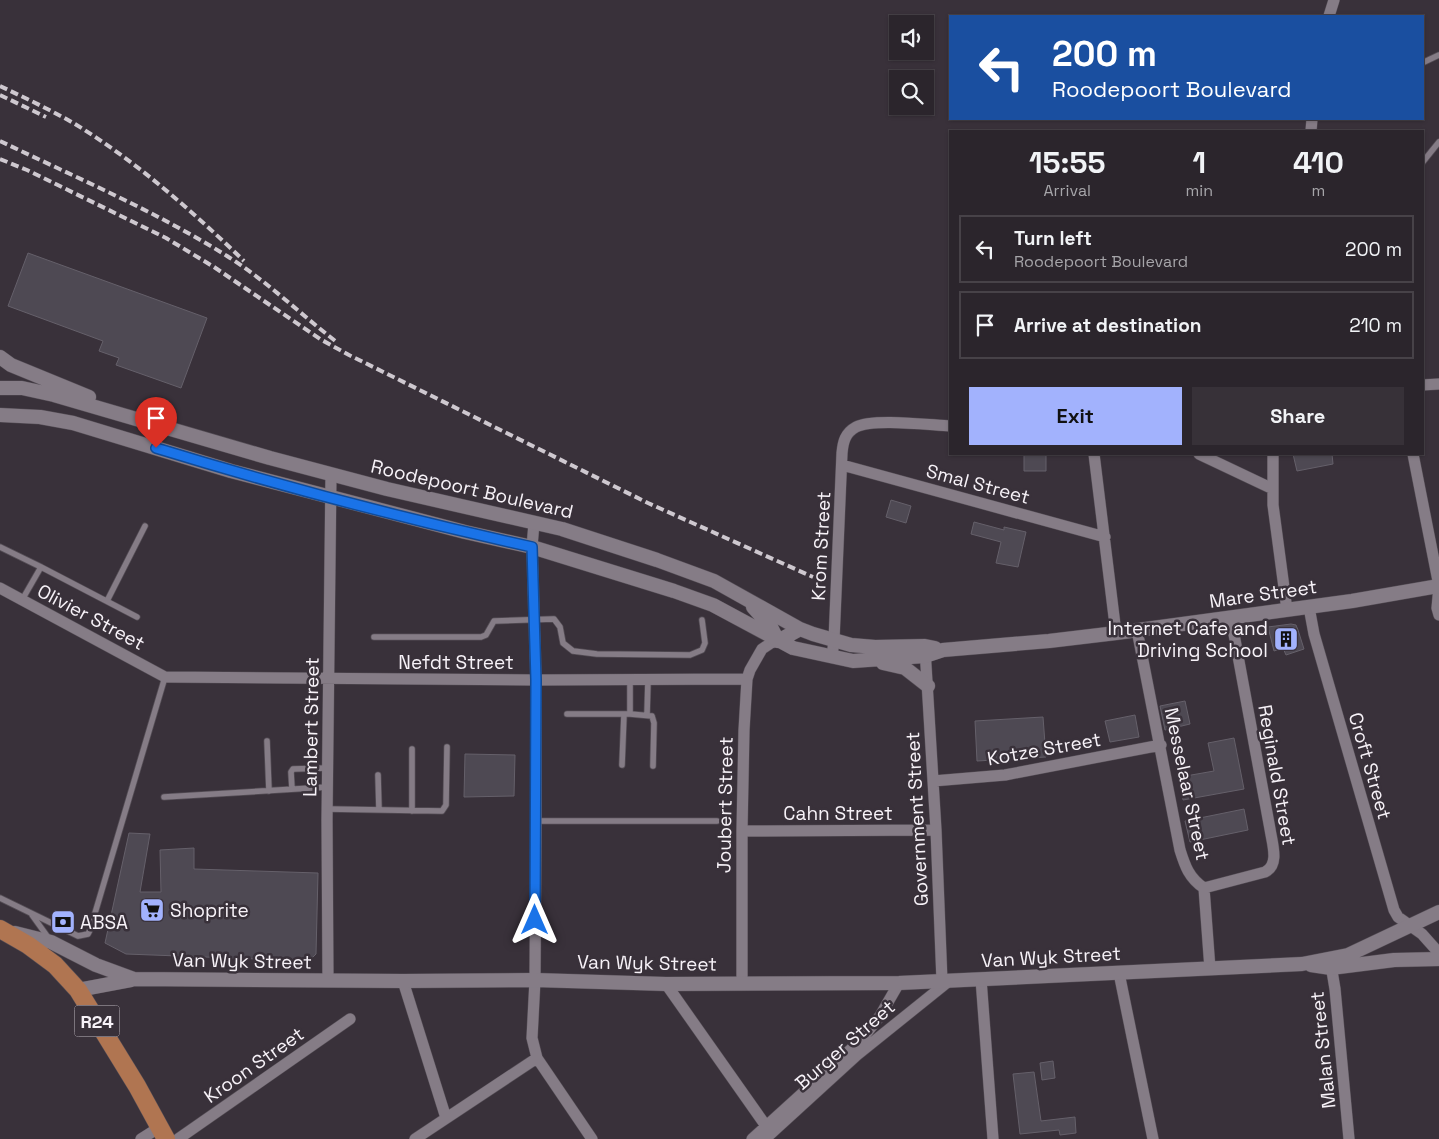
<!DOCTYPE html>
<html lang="en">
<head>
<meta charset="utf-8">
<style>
	:root { --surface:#2b252c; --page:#373138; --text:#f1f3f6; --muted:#a6a5a9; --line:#474248; --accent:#a2b2fd }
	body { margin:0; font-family:"Space Grotesk",sans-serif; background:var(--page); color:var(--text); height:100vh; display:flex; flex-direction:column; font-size:19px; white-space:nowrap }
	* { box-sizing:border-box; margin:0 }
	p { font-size:16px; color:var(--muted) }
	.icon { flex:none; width:28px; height:28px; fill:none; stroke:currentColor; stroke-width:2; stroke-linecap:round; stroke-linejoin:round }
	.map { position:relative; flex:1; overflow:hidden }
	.details { position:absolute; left:949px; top:130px; width:475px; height:325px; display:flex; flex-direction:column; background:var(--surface); border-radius:0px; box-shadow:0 1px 4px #0004,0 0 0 1px var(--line) }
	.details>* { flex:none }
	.top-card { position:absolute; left:949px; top:15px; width:475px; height:105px; border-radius:0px; box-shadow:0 1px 4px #0004,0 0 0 1px var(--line); background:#1a4fa0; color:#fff; overflow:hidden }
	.fabs { position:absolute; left:889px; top:15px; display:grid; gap:10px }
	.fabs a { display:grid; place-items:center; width:45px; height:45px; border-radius:0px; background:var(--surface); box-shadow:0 1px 4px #0004,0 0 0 1px var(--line); font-size:25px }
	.pin { position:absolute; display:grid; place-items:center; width:42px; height:42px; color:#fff; margin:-51px -21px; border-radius:50% 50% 50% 0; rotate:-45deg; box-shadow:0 0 5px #0007 }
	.pin .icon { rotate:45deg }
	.me { position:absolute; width:55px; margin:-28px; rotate:0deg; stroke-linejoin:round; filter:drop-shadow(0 0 4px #0008) }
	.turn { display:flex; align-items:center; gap:18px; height:105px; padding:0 20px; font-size:22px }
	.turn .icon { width:65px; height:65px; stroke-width:2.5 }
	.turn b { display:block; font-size:35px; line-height:42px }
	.eta { display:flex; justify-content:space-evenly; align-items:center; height:85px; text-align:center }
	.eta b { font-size:30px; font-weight:600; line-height:35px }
	.action { display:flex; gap:10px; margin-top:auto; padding:10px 20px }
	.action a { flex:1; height:58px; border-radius:0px; background:var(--accent); color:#111; font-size:20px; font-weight:600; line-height:58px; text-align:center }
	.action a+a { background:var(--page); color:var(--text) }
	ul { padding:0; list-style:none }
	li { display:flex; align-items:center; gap:15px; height:68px; margin:0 10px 8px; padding:0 10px; border:2px solid var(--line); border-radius:0px }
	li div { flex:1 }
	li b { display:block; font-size:19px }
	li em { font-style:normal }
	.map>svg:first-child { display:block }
	.building { fill:#4e4953; stroke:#65606a }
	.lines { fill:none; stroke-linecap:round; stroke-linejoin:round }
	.service-casing { stroke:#544d55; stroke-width:7 }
	.minor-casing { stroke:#544d55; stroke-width:12 }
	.tertiary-casing { stroke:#544d55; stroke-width:15 }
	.primary-casing { stroke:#544d55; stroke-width:19 }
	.service { stroke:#857c86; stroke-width:5.5 }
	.minor { stroke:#857c86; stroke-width:11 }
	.tertiary { stroke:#857c86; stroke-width:14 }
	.primary { stroke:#b07551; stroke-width:18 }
	.rail { stroke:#cec8cf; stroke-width:4; stroke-dasharray:8 4; stroke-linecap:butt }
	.route-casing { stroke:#114b97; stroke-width:12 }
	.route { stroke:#1a73e8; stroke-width:9 }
	.labels { text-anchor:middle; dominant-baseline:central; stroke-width:5; stroke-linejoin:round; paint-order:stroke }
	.shield { fill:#39313a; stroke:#beb8bf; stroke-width:1 }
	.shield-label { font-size:18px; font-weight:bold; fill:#f7f2f8 }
	.street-label { font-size:19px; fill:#f7f2f8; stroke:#39313a }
	.poi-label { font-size:19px; fill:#f7f2f8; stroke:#39313a; text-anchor:start }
</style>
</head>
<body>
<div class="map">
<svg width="1439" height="1139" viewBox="0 0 1439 1139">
	<rect width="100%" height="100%" fill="#39313a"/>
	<!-- building -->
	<path class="building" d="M28,253l179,65 -26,70 -65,-23 3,-7 -20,-7 4,-10 -95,-35z
		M1024,454h22v17h-22z
		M1293,454h39l1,10 -36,7z
		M891,500l20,6 -5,17 -20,-6z
		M974,522l30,8v-3l22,5 -8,35 -22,-4 5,-21 -30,-8z
		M1291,624l5,1 2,5 6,19 -18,6 -3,-7 -9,3 -6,-24z
		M1185,701l5,23 -25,6 -5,-24z
		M1135,715l4,22 -29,5 -5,-21z
		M1043,717l3,40 -69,4 -2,-40z
		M1234,738l10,51 -61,11 -3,-23 34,-6 -6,-28z
		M465,754l50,1 -1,41 -50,1z
		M1244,809l4,21 -58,12 -5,-21z
		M129,833l21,1 -10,58h21l-1,-42 34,-2v21l124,4 -2,81 -7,7 -183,-7 -21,-11z
		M1053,1061l2,17 -13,2 -2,-17z
		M1034,1072l7,49 34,-4 1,16 -16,2 -1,-5 -39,4 -7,-60z"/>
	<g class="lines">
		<defs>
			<path id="service" d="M1422,63l17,-8
				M1422,163l17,-21
				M0,547l41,20
				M22,600l19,-33 96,50
				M107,601l38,-75
				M374,637h107l5,-2 8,-14 60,-2 6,8 3,16 10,8 24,3 93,1 12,-5 3,-7 -3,-23
				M567,714h63l22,2 2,7 -1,43
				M630,714v-34
				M647,715l1,-35
				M267,741l2,50
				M622,765l2,-51
				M378,775l1,35
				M292,789l-1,-17 2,-3 35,-1
				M164,797l164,-10
				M327,809l115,2 4,-6 1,-58
				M412,811v-62
				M536,821h181
				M0,898l78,38 10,-2 2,-4 75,-253
				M32,915l18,25"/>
			<path id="minor" d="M1329,16l5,-16
				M1311,131l1,-12
				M1422,385l17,-1
				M1094,454l22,179
				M1199,454l74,35
				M1273,454v51l14,105
				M1413,454l26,132 -2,22 2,7
				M842,465l263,72
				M534,523l-2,24 4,133v141l-1,159 -3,58 5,20 55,81
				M0,588l165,89 371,3 211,-1
				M1309,607l5,27 80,276 4,7 24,17 17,19
				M1137,630l43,220c5,16 9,28 24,38
				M925,649l11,181 6,151
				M832,657l2,-17 8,-187c1,-11 3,-20 14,-26 17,-9 73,-2 94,-1
				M933,781l72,-6 156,-30
				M742,831l194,-1
				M1204,888l61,-16c15,-7 7,-29 5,-43l-39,-211
				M1204,888l6,81
				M1330,959l5,30 14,150
				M1119,973l34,166
				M981,979l12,160
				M328,981l-1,-161 4,-346
				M403,981l43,137
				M742,983v-152l2,-101 3,-51 3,-9 12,-21 9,-6 7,-2
				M666,984l100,142
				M141,1139l19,-12
				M178,1139l172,-120
				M415,1139l122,-81
				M752,1139l109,-99 19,-24 19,-33
				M765,1139l92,-84 92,-74"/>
			<path id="tertiary" d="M0,357l11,8 78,32
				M0,388h22l32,7 216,63 117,31 175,40 95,31 57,21 86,48 13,5 38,11 24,2 50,-1 10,2
				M0,415l40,2 33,6 158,48 234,61 67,15 142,44 39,14 80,43 60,13 72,-5 18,-6 106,-9 67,-8 236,-32 87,-15
				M753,607l18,20 7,14 22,-12
				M883,663l22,5 23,18
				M15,933l36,9 45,23 38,14 269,2 132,-1 131,4 233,-1 403,-19 46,-9 91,-43
				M1311,965l20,3 63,-8 45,-1
				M78,990l53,-10"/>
			<path id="primary" d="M0,929l28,16 27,20 23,25 59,96 29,53"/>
		</defs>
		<!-- service casing -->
		<use href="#service" class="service-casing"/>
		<!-- minor casing -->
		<use href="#minor" class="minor-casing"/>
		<!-- tertiary casing -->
		<use href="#tertiary" class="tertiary-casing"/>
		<!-- primary casing -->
		<use href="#primary" class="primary-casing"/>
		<!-- service -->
		<use href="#service" class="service"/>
		<!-- minor -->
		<use href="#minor" class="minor"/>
		<!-- tertiary -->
		<use href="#tertiary" class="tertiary"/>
		<!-- primary -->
		<use href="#primary" class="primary"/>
		<!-- rail -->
		<path class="rail" d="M0,86c25,12 51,24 75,38 62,38 117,87 169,137
			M0,95l46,22
			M0,141c75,36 157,71 227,115 40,25 73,58 111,87
			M0,159l27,11 139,68 48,29 106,72 29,16 299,148 165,74"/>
	</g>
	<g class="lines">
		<defs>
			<path id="route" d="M156,448c124,38 249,71 376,99l4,133 -1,240"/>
		</defs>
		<!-- route casing -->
		<use href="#route" class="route-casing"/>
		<!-- route -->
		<use href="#route" class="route"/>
	</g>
	<!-- icons -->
	<defs>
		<symbol id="building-square" viewBox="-11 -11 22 22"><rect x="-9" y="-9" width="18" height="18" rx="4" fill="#a2b2fd" stroke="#39313a"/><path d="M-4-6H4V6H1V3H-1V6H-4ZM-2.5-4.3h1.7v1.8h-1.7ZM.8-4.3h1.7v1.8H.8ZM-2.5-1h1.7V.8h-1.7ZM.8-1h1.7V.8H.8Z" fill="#111"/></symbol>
		<symbol id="supermarket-square" viewBox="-11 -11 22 22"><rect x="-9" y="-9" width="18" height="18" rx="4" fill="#a2b2fd" stroke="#39313a"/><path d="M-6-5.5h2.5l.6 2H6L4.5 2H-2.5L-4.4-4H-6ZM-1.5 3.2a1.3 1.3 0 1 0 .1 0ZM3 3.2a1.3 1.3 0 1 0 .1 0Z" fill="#111"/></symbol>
		<symbol id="bank-square" viewBox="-11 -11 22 22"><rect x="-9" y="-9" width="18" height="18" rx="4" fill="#a2b2fd" stroke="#39313a"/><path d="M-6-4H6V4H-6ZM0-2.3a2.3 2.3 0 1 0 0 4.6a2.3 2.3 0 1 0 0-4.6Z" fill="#111"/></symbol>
	</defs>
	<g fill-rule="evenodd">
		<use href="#building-square" x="1272" y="625" width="28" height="28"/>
		<use href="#supermarket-square" x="138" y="896" width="28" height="28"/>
		<use href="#bank-square" x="49" y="908" width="28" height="28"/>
	</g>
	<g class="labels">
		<!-- shield labels -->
		<rect class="shield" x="74.5" y="1005.5" width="45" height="31" rx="4"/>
		<g class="shield-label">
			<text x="97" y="1021">R24</text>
		</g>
		<!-- street labels -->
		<g class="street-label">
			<text transform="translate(978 484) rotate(15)">Smal Street</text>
			<text transform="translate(472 489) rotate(13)">Roodepoort Boulevard</text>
			<text transform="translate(821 546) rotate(-87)">Krom Street</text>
			<text transform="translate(1263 594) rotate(-8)">Mare Street</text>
			<text transform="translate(91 617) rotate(28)">Olivier Street</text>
			<text x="456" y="662">Nefdt Street</text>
			<text transform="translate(311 727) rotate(-89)">Lambert Street</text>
			<text transform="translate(1044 749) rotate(-10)">Kotze Street</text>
			<text transform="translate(1370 766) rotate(74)">Croft Street</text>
			<text transform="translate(1277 775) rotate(80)">Reginald Street</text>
			<text transform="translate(1187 784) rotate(78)">Messelaar Street</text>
			<text transform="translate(725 805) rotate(-89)">Joubert Street</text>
			<text x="838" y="813">Cahn Street</text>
			<text transform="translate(917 819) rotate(-93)">Government Street</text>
			<text transform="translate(1051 957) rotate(-3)">Van Wyk Street</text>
			<text transform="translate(242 961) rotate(1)">Van Wyk Street</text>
			<text transform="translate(647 963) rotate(1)">Van Wyk Street</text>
			<text transform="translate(845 1045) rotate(-41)">Burger Street</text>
			<text transform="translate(1323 1050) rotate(-96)">Malan Street</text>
			<text transform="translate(254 1065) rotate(-35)">Kroon Street</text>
		</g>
		<!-- poi labels -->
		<g class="poi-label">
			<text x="1268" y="628" text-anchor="end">Internet Cafe and<tspan x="1268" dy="22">Driving School</tspan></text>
			<text x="170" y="910">Shoprite</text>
			<text x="80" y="922">ABSA</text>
		</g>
	</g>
</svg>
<div class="fabs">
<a><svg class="icon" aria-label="sound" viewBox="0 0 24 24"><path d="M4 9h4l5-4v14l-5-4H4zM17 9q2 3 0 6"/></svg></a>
<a><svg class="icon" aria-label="search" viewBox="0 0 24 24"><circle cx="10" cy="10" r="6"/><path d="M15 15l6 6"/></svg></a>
</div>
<div class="pin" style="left:156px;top:448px;background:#d93025"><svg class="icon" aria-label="arrive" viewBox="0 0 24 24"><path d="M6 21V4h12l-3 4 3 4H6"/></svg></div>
<svg class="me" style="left:535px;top:920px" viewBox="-20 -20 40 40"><path d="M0-17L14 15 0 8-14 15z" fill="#1a73e8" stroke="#fff" stroke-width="4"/></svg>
<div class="top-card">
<div class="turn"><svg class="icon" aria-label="left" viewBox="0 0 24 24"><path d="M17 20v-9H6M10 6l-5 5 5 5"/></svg><div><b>200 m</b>Roodepoort Boulevard</div></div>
</div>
<section class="details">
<div class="eta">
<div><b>15:55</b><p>Arrival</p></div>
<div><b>1</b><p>min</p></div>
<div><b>410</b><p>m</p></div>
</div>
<ul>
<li><svg class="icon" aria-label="left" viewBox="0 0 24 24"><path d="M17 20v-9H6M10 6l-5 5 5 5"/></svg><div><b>Turn left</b><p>Roodepoort Boulevard</p></div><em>200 m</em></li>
<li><svg class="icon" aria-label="arrive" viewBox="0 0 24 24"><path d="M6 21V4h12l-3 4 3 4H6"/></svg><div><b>Arrive at destination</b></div><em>210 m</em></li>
</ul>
<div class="action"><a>Exit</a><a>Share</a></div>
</section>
</div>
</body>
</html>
